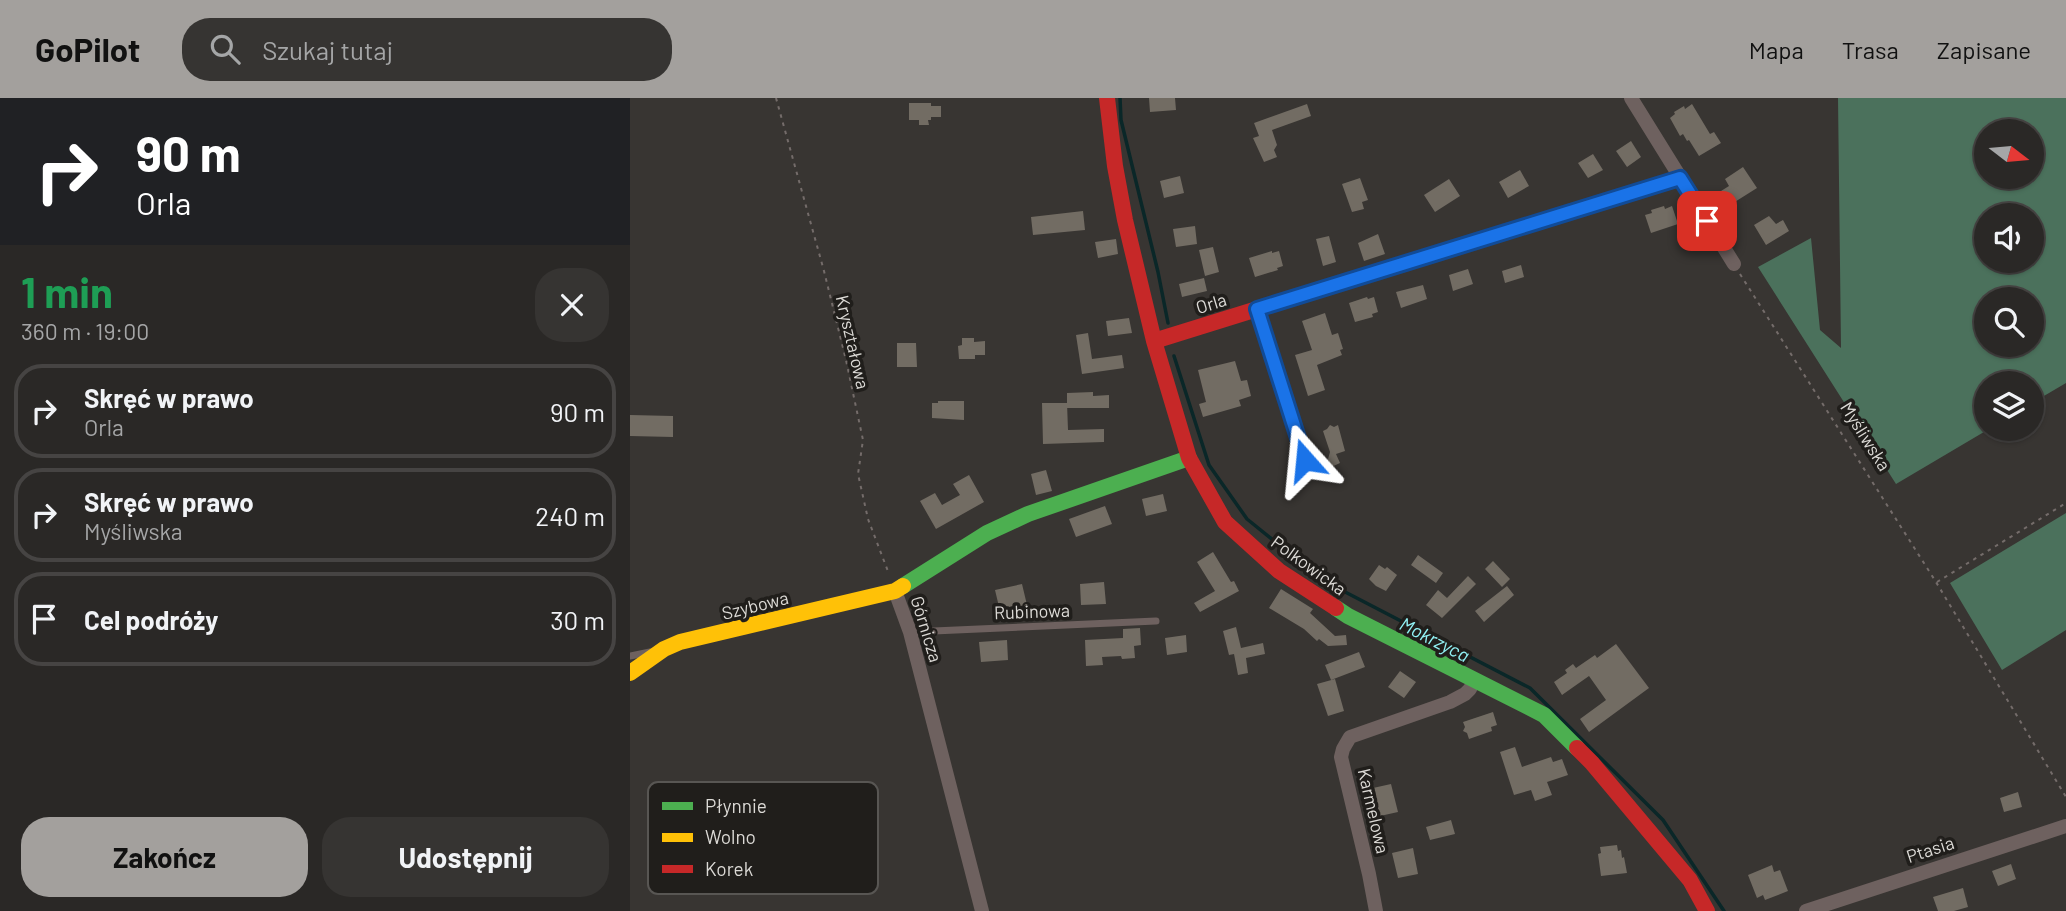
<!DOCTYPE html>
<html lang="pl">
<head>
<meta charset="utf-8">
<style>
	:root { --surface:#2a2826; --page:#363432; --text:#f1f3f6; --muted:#a5a6a7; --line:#464443; --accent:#a3a09d }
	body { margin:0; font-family:Barlow,sans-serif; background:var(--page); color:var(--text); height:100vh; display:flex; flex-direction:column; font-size:26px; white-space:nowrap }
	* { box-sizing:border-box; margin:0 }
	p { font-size:23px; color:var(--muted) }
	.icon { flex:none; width:38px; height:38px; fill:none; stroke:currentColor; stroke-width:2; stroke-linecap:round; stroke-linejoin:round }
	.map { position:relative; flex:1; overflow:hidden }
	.sheet { display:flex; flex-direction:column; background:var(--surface); width:630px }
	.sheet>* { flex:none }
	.hud { background:#202124; color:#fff; overflow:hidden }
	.needle { width:46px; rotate:106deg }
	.controls { position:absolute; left:1344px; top:21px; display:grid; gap:14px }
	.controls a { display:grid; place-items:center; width:70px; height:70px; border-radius:50%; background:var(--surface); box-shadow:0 2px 5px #0004,0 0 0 2px var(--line); font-size:35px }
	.pin { position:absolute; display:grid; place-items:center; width:60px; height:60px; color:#fff; margin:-30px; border-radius:14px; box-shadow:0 4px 10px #0006 }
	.me { position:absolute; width:77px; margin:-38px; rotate:342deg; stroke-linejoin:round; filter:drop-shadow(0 0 5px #0008) }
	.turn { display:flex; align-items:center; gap:24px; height:147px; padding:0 21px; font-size:32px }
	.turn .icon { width:91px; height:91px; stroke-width:2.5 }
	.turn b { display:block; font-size:49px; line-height:60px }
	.round { display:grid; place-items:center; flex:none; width:74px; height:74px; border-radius:28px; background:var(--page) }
	.headline { display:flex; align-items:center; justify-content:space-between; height:119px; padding:0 21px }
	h1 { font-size:42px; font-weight:700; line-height:52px; color:#1e9e55 }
	.primary-button { display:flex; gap:14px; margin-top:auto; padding:14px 21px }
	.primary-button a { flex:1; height:80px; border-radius:28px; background:var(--accent); color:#111; font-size:28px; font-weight:700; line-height:80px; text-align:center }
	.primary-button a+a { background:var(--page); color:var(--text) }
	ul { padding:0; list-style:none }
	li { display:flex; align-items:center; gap:21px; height:94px; margin:0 14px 10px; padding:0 7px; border:4px solid var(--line); border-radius:28px }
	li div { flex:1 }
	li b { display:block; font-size:26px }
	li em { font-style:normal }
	header { display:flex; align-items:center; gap:42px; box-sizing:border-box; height:98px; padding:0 35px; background:var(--accent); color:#111 }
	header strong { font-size:33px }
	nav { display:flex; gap:38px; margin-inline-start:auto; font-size:24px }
	.search { width:490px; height:63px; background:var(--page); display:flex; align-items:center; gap:18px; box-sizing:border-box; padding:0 24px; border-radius:28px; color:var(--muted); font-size:26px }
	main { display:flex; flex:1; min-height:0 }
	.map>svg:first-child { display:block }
	.forest { fill:#4b715c; fill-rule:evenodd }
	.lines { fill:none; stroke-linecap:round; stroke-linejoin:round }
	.stream { stroke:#0a2728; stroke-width:3.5 }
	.building { fill:#726c63 }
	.path { stroke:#746c6a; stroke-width:2; stroke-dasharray:3.5 5; stroke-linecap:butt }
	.lane { stroke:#6e615f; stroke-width:7 }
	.street { stroke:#6e615f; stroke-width:14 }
	.fast { stroke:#4caf50; stroke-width:16 }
	.slow { stroke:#ffc107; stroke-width:16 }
	.jam { stroke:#c62828; stroke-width:16 }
	.route-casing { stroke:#114b97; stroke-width:18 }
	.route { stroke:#1a73e8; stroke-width:12 }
	.labels { text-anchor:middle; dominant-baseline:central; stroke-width:7; stroke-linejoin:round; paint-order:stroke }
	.street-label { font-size:18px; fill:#dcdad6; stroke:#201e1b }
	.water-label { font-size:19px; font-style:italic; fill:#92f3f6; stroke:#201e1b }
	.key { fill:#201e1b; stroke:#585653; stroke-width:2 }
	.key-label { font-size:19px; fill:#dcdad6 }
</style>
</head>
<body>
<header>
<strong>GoPilot</strong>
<div class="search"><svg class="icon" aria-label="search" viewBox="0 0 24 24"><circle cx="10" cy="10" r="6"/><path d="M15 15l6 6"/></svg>Szukaj tutaj</div>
<nav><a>Mapa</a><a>Trasa</a><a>Zapisane</a></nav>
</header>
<main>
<section class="sheet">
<div class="hud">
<div class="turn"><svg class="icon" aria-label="right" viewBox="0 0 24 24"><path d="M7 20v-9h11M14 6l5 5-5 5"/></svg><div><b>90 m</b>Orla</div></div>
</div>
<div class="headline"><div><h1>1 min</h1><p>360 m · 19:00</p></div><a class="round"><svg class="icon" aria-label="close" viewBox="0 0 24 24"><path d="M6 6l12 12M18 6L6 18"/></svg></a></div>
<ul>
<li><svg class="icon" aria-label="right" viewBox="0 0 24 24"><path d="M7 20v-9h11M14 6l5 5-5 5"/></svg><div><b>Skręć w prawo</b><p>Orla</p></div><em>90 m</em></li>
<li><svg class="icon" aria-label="right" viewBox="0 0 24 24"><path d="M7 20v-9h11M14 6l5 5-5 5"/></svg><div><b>Skręć w prawo</b><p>Myśliwska</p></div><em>240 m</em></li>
<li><svg class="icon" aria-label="arrive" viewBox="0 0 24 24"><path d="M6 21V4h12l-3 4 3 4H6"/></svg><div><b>Cel podróży</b></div><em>30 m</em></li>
</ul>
<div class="primary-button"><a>Zakończ</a><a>Udostępnij</a></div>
</section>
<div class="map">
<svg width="1436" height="813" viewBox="0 0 1436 813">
	<rect width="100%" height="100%" fill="#383532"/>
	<!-- forest -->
	<path class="forest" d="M1208,0h228v285l-34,20v-20h-46v46h3l-93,55 -138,-217 53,-29 9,92 21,18zM1356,33h46v46h-46zM1356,117h46v46h-46zM1356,201h46v46h-46z
		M1436,415v117l-64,40 -52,-87z"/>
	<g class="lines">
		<!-- stream -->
		<path class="stream" d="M490,0l1,22 37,152 10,51
			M544,258l35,109 38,54 77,62 206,107 133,132 61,91"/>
	</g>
	<!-- building -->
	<path class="building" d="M519,0h26l1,12 -26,2z
		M279,5h22v3h10v11h-10v3h-3l1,5h-10v-5h-10z
		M677,6l4,12 -39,14 5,15 -3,5 3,7 -13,5 -11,-24 6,-2 -5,-13z
		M1062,6l18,30 4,-2 7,11 -22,13 -10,-16 -2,1 -4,-7 -3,2 -10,-18 5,-4 -1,-2 10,-6 1,3z
		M1001,43l10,16 -14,10 -11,-16z
		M963,56l10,16 -15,8 -10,-15z
		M1113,69l14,21 -27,17 -9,-14 8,-5 -4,-7z
		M890,72l9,16 -21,12 -9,-16z
		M550,78l4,17 -20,5 -4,-17z
		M730,80l8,22 -6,2 2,7 -12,3 -10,-28z
		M819,81l11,17 -25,16 -11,-17z
		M1034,108l1,3 7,-3 6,18 -27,9 -6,-18 7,-2 -1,-3z
		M453,113l2,19 -52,5 -2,-18z
		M1139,118l7,8 7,-4 6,11 -23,14 -12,-20z
		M565,128l2,18 -21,3 -3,-18z
		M748,136l7,20 -21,7 -6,-18z
		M699,138l7,26 -13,4 -7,-27z
		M486,141l2,15 -20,4 -3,-16z
		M583,149l6,25 -14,4 -6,-26z
		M642,153v2l7,-2 4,15 -6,2 1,2 -23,7 -6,-19z
		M891,167l3,12 -19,6 -3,-12z
		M838,171l5,15 -20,7 -4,-16z
		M574,180l3,13 -25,6 -3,-13z
		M793,187l4,14 -26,9 -5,-16z
		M737,199l1,2 6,-2 4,15 -6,2 1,3 -18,5 -6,-19z
		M695,215l7,22 6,-2 5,16 -3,1 2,5 -25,10 8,25 -17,6 -13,-41 17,-5 -10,-29z
		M499,220l3,15 -24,3 -2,-15z
		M458,235l4,26 30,-4 2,13 -42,6 -6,-39z
		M332,240h12v4l11,-1v14h-10v4h-16l-1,-13 4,-1z
		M267,245h19l1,24h-20z
		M605,263l6,20 6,-1 4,16 -12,4 2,6 -38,11 -4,-13 7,-2 -8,-32z
		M463,294v4l16,-1v13h-42v-15z
		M308,303h26v19l-32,-2v-15h6z
		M412,305h25l1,27 36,-1v13l-61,2z
		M0,317l43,1v21l-43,-1z
		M700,327l4,2 4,-2 7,26 -9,3 4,9 -15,7 5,-18 -7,-21 4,-2z
		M416,372l6,21 -16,4 -5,-21z
		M339,377l15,27 -48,27 -16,-28 15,-8 7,12 18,-10 -7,-11z
		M533,396l4,17 -21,5 -4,-17z
		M475,408l7,18 -36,13 -7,-18z
		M583,454l18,30 3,-1 5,10 -39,21 -6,-9 21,-12 -18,-29z
		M788,457l25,18 -7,10 -25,-18z
		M863,463l17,18 -8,8 -17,-18z
		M749,467l6,4 2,-2 10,8 -11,16 -10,-5 -7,-7z
		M838,478l8,8 -34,34 -16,-13 12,-15 9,8z
		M474,484l2,22 -25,1 -1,-21z
		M392,486l5,21 -27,6 -5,-21z
		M877,488l7,9 -30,27 -9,-11z
		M651,491l32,20 -3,4 25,23 11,-1 1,10 -19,1 -9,-7 -2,2 -13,-12 -35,-21z
		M606,529l5,21 22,-5 2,11 -19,4 2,15 -10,2 -4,-21 -5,1 -6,-24z
		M510,530l1,17 -7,1 1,12 -13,1 -1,-3 -19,1 1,8 -17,1 -1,-26 38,-2v-9z
		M556,537l1,17 -20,3 -2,-17z
		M377,542l1,20 -27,2 -2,-20z
		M986,546l33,44 -60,44 -9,-13 26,-19 -17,-24 -27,19 -8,-13 13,-9 -2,-3 8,-6 3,4 19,-13 2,3z
		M729,554l6,15 -34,13 -6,-15z
		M770,573l16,11 -12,16 -16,-11z
		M705,581l9,32 -16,5 -11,-32z
		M863,614l4,13 -6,2 1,4 -23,8 -2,-6 -4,-2 2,-4 -2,-5z
		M885,649l7,20 29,-10 2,5 9,-3 6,16 -21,7 5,13 -17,6 -4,-11 -17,5 -14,-43z
		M761,686l7,28 -18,4 -7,-28z
		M1388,694l4,15 -18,5 -4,-14z
		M821,722l4,14 -25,6 -4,-13z
		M987,747l1,6 3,-1 1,8 2,-1 3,16 -26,3 -3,-22 3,-1 -1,-6z
		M783,750l5,26 -20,4 -6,-25z
		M1381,766l5,15 -18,7 -6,-15z
		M1142,767l2,7 6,-2 8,21 -23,9 -2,-5 -6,3 -9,-23z
		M1333,790l5,19 -14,4h-16l-5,-14z"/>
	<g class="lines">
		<!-- path -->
		<path class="path" d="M146,0l48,173 22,89 17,80 -5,34 10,45 21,55
			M1110,176l196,308 130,215
			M1307,484l129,-79"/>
		<!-- lane -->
		<path class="lane" d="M627,212l48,150
			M281,534l245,-11
			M0,558l20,-4"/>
		<!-- street -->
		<path class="street" d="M1001,0l103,166
			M265,493l15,41 72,279
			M746,813l-7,-37 -28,-117 2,-8 7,-12 100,-35 15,-8 5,-5 4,-9
			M1176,813l260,-85"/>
		<!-- fast -->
		<path class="fast" d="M273,488l84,-53 41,-19 161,-56
			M706,510l12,8 196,99 33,33"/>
		<!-- slow -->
		<path class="slow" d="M0,575l34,-24 16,-7 215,-51 8,-5"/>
		<!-- jam -->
		<path class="jam" d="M477,0l8,68 10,54 29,121 35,117 36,64 54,49 57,37
			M524,243l526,-163
			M947,650l15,15 98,117 17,31"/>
	</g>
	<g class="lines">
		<defs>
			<path id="route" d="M675,362l-48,-151 423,-131 27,43"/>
		</defs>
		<!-- route casing -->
		<use href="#route" class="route-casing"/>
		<!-- route -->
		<use href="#route" class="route"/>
	</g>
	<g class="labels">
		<!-- street labels -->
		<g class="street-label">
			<text transform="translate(581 205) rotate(-17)">Orla</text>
			<text transform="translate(223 244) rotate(77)">Kryształowa</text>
			<text transform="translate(1236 338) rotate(58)">Myśliwska</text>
			<text transform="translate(679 467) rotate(36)">Polkowicka</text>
			<text transform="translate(125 507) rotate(-14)">Szybowa</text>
			<text transform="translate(402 513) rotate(-2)">Rubinowa</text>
			<text transform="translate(297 531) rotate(73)">Górnicza</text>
			<text transform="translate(744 713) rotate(77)">Karmelowa</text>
			<text transform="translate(1300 751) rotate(-18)">Ptasia</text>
		</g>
		<!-- water labels -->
		<g class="water-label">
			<text transform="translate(805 541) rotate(27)">Mokrzyca</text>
		</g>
	</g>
	<!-- legend -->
	<rect x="18" y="684" width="230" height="112" rx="10" class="key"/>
	<rect x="32" y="704" width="31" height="8" fill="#4caf50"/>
	<rect x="32" y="735" width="31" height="9" fill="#ffc107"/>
	<rect x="32" y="767" width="31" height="8" fill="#c62828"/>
	<g class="key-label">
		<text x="75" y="715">Płynnie</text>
		<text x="75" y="746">Wolno</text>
		<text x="75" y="778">Korek</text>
	</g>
</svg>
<div class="controls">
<a><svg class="needle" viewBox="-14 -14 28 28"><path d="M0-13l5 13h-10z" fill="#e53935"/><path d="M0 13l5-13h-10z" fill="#a5a6a7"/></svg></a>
<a><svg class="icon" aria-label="sound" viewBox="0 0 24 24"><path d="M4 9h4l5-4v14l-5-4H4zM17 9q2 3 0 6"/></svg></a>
<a><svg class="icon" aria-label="search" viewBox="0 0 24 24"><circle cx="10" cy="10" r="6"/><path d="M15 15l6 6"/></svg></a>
<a><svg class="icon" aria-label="layers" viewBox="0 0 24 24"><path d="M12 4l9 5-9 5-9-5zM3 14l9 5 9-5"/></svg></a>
</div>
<div class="pin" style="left:1077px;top:123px;background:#d93025"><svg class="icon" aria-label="arrive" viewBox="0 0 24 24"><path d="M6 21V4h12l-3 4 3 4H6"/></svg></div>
<svg class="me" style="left:675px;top:362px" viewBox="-20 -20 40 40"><path d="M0-17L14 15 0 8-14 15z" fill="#1a73e8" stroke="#fff" stroke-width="4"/></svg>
</div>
</main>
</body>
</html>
